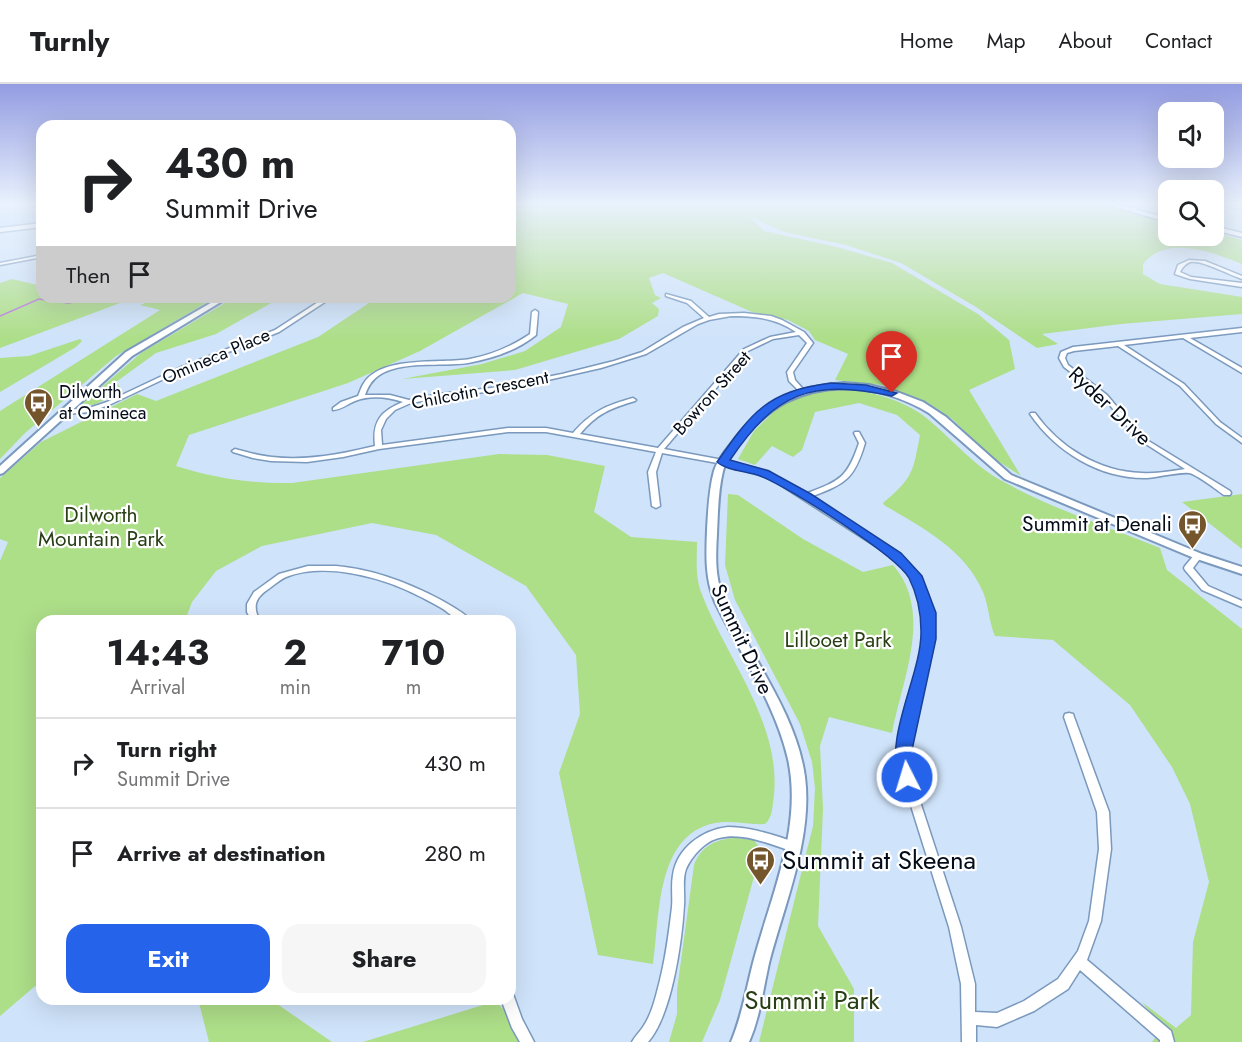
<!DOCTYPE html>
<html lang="en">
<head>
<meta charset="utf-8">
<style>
	:root { --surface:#fff; --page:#f6f6f6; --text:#202124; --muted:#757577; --line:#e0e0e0; --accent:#2563eb }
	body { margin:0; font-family:Jost,sans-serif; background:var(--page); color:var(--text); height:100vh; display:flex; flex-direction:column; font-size:22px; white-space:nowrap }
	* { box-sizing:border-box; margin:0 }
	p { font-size:20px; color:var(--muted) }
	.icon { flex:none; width:33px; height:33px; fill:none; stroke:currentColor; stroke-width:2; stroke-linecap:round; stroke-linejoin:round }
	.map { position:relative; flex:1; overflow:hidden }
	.details { position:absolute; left:36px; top:531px; width:480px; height:390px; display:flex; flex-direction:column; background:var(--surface); border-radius:18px; box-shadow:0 6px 24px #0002 }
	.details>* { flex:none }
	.guide { position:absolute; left:36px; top:36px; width:480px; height:183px; border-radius:18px; box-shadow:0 6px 24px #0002; background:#fff; color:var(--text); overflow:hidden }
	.tools { position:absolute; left:1158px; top:18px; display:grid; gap:12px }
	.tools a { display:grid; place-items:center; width:66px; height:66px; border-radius:12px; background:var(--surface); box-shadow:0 6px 24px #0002; font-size:30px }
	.pin { position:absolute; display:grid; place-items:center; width:51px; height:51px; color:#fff; margin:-62px -26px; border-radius:50% 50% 50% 0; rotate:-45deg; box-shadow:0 0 6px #0007 }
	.pin .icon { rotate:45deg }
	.me { position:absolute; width:66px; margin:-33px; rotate:355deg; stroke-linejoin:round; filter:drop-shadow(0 0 4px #0008) }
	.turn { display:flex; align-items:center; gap:21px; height:126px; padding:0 30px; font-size:27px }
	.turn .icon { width:78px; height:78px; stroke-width:2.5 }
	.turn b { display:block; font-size:42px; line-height:51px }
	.then { display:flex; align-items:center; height:57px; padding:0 30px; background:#0003; gap:12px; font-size:22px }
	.eta { display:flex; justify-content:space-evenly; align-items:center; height:102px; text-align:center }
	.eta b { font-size:36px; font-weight:700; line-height:42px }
	.action { display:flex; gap:12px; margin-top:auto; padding:12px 30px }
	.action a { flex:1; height:69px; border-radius:18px; background:var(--accent); color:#fff; font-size:24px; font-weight:700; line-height:69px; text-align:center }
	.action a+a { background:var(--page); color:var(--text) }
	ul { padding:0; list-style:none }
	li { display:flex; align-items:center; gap:18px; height:90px; padding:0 30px; border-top:2px solid var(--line) }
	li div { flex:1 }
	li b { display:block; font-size:22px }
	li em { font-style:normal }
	header { display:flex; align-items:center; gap:36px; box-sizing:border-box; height:84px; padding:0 30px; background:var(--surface); border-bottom:2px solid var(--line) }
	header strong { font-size:28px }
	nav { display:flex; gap:33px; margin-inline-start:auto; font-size:21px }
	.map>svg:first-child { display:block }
	.built { fill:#bbd9fd }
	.green { fill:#adde88 }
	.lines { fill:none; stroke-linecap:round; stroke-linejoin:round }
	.stream { stroke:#b577d6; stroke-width:1.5 }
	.minor-casing { stroke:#7a99bd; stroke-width:3 }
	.tertiary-casing { stroke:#7a99bd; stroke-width:4 }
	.secondary-casing { stroke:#7a99bd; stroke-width:3 }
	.minor { fill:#fff; fill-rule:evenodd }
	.tertiary { fill:#fff; fill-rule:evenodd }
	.secondary { fill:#fff; fill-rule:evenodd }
	.route { fill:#2563eb; stroke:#184099; stroke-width:1.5 }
	.labels { text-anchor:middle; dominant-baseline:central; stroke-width:4.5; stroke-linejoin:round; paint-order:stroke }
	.far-street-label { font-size:18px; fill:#030c19; stroke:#fff }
	.far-poi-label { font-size:18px; fill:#030c19; stroke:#fff; text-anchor:start }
	.street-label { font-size:21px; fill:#030c19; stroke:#fff }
	.park-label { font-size:21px; fill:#283e14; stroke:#fff }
	.poi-label { font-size:21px; fill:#030c19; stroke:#fff; text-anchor:end }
	.near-poi-label { font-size:26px; fill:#030c19; stroke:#fff; text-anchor:start }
	.near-park-label { font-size:26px; fill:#283e14; stroke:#fff }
</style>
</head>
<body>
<header>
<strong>Turnly</strong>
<nav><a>Home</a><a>Map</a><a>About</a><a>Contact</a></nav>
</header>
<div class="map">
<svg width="1242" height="958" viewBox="0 0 1242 958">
	<rect width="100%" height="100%" fill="#cfe3fa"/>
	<!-- built -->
	<path class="built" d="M0,121h42v19l-42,5z"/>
	<!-- green -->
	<path class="green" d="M510,121h599l59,15v16h46v-4l28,8v24c-28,-11 -75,-30 -99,0v10l17,10 82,13v17l-121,10 -79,10 16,10 -21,4 -61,-41 -75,-44 -55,-18 -62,-13 -35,-16 15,15 73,16 55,16 86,51 31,26 6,29 -46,21 52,86 -31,-20 -38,-37 -25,-17 -45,-17 -47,-5 13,-26 -33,-14 -6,-9 -21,-11 -36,-8 -89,-39 -14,5 6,17 6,3 -9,5 7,6 -1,7 -39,23 -104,31 -113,9 80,-15 43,-13 36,-24 7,-23 -45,-11 -103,58 -72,32 -159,52 -13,31c38,12 76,18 116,17l207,-29 48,1 58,11 -11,46 37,25 66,5c0,18 -2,33 4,50 26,69 84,134 72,211 -1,8 -2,16 -8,21 -17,1 -33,-4 -50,-1 -60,12 -55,94 -62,141l-55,-9 -39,-182 21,-59 -4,-59 -50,-69 -90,-51 -64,-12 -110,23 -46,25 -24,31 -7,19h-143v362l-8,4 -34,29v-455l8,-19 -8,-3v-61l41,-36 96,-48 19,7 162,-64 57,-38 -12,-2h147z
		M12,195l30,7v11h94l-136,51v-65z
		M162,213h54l-100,59 -91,77 -25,26v-48l160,-101 -20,-5z
		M235,213h47l-66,37 -60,19 -40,29 7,9 -29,14 -12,-1 59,-51z
		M80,255l2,2 -6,6 -76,45v-34l29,-2z
		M813,302c38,1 88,9 117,35 25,21 44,45 74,61 49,27 104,45 156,66l7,22 75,59v413h-90l6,-8 -5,-16 -8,-9 6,4 -9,-11 34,26 15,-13 2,-73 16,-60 -19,-78 -18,-37 -42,-62 -77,-65 -58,-4c-6,-13 -6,-30 -12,-44 -18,-43 -62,-65 -99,-87l-1,-2c30,-25 30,-31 37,-68l-23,-20 -38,-12 -44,9 -13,38 -9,7 -21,-11 -17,19 -17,-6 16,-28 28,-27 4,-8 9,-6z
		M728,410l10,1 65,44 60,33 30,-7c41,47 9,114 -1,168l-63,-16 -9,29 3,63 -5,117 36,63v53h-95l54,-216 2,-38 -3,-26 -12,-38 -65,-124 -10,-35z
		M1242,410v55l-60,-47z
		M735,754l19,2 5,7 1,8 -40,145 -18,42h-33l8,-28v-24l17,-125c7,-19 22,-26 41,-27z
		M198,915h72l62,43h-123z
		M496,917l36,41h-169z"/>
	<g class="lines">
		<!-- stream -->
		<path class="stream" d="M0,232l39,-17 29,4 37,-6"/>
		<defs>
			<path id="minor" d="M1139,121h4l-10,6h-2v-2z
				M1220,121l22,2v2l-20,-3z
				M42,171v2l-42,8v-2z
				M1189,176l16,1 37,15v3c-13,-4 -39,-19 -52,-17 -5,2 -8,6 -10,10l11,5 51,6v4l-52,-8 -15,-5 3,-9z
				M666,210l25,7 18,16 10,-3 25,-1 27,3 11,4 22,12 9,11 -20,29 2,8 8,9v2h-4l-10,-10 -2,-9 20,-29 -8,-8 -26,4 -25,12 -84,98 59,11 45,11 37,23c34,-13 42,-15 54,-51l-5,-10 1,-1h4l6,11c-11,37 -20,41 -55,54l90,57 18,20 10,20 4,19 2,26 -25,111 3,27 49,150 14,57v28l22,1 27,-12 34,-22 20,-28 11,-30 10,-72 -2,-37 -33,-95 1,-3 4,-1 4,1 1,3 35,95 2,37 -10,72 -14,39 84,71 3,11h-14v-2l-80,-70 -12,19 -34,22 -37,16 -21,-2v17h-14l-1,-58 -12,-57 -47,-150 -3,-27 25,-111v-26l-4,-19 -9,-17 -17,-19 -115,-74 -17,-9 -39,-11 -61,-11 -6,19 4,34 -4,2 -4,-2 -4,-34 8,-20 -110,-20h-38l-129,17 -36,8 -36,5 -36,-1 -18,-3 -20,-6 -1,-1 3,-2c12,3 24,7 37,8 35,4 70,-3 103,-11 -3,-25 6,-35 28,-44 -15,-5 -33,-7 -48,-1 -8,3 -14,9 -22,9v-2l8,-6 17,-6c2,-4 3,-9 6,-13 18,-28 77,-19 106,-24 22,-4 42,-13 60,-25l2,-22 3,-2 3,2 -2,23c-18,15 -45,24 -68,28 -26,4 -68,-3 -90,13 -7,5 -10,11 -13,19h25l19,5 30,-6 52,-6 71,-14 52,-13 28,-9 41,-25 21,-9 -17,-15 -21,-7zM731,232c24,0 45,2 65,16l-26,5 -26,12 -86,99 -78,-14c16,-20 31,-26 55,-33l1,-1 -3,-2c-26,7 -42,14 -60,35l-27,-5h-38l-126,17 -1,-15 5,-11 9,-9 16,-7 28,-5 69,-9 93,-21 45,-14 52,-30 11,-4z
				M326,213l2,1v2l-49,32 -96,38 -72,34 -21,8 -24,2 -3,-2 3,-2 23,-2 18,-6 72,-34 96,-38z
				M1242,244v4l-52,6 52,30v5l-59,-35 -59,7 60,39 36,38 22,16v5l-26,-19 -36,-38 -62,-40 -44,5 -7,2 -2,5 3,7 39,30 35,42 88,54 1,2 -1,2h-6c-7,-5 -28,-21 -35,-22 -11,-1 -29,4 -42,5 -47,1 -91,-26 -117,-64l1,-1h4c24,34 64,59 107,60 15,1 29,-2 43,-4l-47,-30 -35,-42 -39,-30 -5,-9 2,-6 12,-5z
				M1198,469l4,3 -9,12 15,18 34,15v6l-40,-17 -17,-20 -1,-2 1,-2 10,-12z
				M308,482c9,0 19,0 28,0 36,3 73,17 105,34 10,6 23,12 30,21 -3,0 -6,1 -9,0 -6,-1 -13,-8 -19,-12 -6,-4 -13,-7 -20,-11 -37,-20 -97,-37 -137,-21 -7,3 -13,9 -19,13 -13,9 -14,18 -7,31h-8l-5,-9v-8l7,-12 25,-18z
				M728,743c23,0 45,8 67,15l2,4 -2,4 -4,1c-22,-7 -48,-19 -72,-13 -14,3 -27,18 -33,31 -4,11 -1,25 -2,36 -2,36 -12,110 -36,137h-16c3,-6 7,-9 11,-15 9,-13 13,-31 17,-47 6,-24 9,-48 12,-73 1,-10 -1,-21 1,-32 4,-27 29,-45 55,-48z
				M510,909l3,1 9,25 12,23h-14l-8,-14 -11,-29h9z"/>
			<path id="tertiary" d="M221,213h8l-97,59 -129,117 -3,1v-8l126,-114z
				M844,299l25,2 28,7 26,10 23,15 65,58 191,79 40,13v7l-48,-16 -189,-79 -76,-66c-43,-26 -97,-34 -143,-11 -21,11 -56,45 -63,69 -5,20 -5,42 -6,63 -1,18 -2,37 3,54 6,16 14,30 22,45 24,45 56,92 63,144 8,61 -21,128 -36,186 -6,27 -9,54 -20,79h-18c11,-26 15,-52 22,-79 17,-65 50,-135 35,-204 -13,-56 -48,-106 -73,-157 -10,-23 -9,-47 -8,-72 1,-19 2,-41 7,-59 4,-13 15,-24 23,-35 32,-37 58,-49 107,-53z"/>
			<path id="secondary" d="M1108,121h9l51,13v4z
				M42,139v4l-42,5v-4z
				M1214,142l28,7v4l-28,-7z"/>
		</defs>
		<!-- minor casing -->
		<use href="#minor" class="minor-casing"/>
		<!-- tertiary casing -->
		<use href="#tertiary" class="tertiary-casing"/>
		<!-- secondary casing -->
		<use href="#secondary" class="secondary-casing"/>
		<!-- minor -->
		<use href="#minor" class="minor"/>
		<!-- tertiary -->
		<use href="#tertiary" class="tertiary"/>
		<!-- secondary -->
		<use href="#secondary" class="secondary"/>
	</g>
	<!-- sky -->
	<linearGradient id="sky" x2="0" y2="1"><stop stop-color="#939ce1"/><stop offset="0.47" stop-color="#e9f2fd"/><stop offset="1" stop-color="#e9f2fd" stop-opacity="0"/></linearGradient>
	<rect width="1242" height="255" fill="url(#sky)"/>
	<!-- route -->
	<path class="route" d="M831,299l35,2 31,8 -5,3c-81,-17 -116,-4 -162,64l39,11 42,23 90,59 21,23 14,37v26l-24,111 4,27 -3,5 -6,2 -6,-2c-20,-41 21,-107 20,-151 0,-18 -4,-37 -12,-53 -13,-23 -122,-92 -149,-102 -13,-5 -33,-5 -43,-14 35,-50 50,-71 114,-79z"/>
	<!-- icons -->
	<defs>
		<symbol id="bus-pin" viewBox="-11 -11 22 30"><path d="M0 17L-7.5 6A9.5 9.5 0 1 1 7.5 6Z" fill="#75552b" stroke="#fff"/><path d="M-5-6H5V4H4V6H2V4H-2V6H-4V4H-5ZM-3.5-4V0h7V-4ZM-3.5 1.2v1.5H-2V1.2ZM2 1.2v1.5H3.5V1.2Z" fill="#fff"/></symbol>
	</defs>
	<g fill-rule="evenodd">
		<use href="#bus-pin" x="22" y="302" width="33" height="45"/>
		<use href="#bus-pin" x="1176" y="424" width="33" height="45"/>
		<use href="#bus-pin" x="744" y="760" width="33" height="45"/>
	</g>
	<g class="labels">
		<!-- far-street labels -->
		<g class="far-street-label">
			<text transform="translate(216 272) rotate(-23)">Omineca Place</text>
			<text transform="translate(480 306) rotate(-11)">Chilcotin Crescent</text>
			<text transform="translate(712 309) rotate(-48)">Bowron Street</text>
		</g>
		<!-- far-poi labels -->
		<g class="far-poi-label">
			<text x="59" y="308">Dilworth<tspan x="59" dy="21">at Omineca</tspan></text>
		</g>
		<!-- street labels -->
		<g class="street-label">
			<text transform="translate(1110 322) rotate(43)">Ryder Drive</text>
			<text transform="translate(742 555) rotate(65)">Summit Drive</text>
		</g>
		<!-- park labels -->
		<g class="park-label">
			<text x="101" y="431">Dilworth<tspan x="101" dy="24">Mountain Park</tspan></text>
			<text x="838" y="556">Lillooet Park</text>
		</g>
		<!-- poi labels -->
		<g class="poi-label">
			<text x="1172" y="440">Summit at Denali</text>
		</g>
		<!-- near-poi labels -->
		<g class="near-poi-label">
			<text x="782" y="776">Summit at Skeena</text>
		</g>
		<!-- near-park labels -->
		<g class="near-park-label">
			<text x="812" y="916">Summit Park</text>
		</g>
	</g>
</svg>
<div class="tools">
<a><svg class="icon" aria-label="sound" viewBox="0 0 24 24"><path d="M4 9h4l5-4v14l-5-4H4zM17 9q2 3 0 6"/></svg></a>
<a><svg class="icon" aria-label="search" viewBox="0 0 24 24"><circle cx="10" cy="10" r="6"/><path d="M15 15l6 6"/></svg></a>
</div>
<div class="pin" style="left:892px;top:309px;background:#d93025"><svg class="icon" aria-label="arrive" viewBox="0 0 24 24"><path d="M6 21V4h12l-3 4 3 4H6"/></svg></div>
<svg class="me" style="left:907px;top:693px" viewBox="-20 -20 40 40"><circle r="17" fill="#2563eb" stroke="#fff" stroke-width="3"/><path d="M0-11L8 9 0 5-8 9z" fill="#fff"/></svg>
<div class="guide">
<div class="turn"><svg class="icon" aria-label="right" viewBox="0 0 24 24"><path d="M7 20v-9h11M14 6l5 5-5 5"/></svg><div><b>430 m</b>Summit Drive</div></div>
<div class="then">Then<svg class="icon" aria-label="arrive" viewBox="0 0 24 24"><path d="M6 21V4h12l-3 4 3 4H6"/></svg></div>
</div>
<section class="details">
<div class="eta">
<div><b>14:43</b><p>Arrival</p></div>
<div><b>2</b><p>min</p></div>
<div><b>710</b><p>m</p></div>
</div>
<ul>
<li><svg class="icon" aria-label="right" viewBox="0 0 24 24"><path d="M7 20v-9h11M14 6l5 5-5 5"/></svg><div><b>Turn right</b><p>Summit Drive</p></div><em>430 m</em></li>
<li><svg class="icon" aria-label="arrive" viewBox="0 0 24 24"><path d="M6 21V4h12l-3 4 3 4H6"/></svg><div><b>Arrive at destination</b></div><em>280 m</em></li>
</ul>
<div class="action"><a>Exit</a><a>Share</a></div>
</section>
</div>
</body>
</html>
